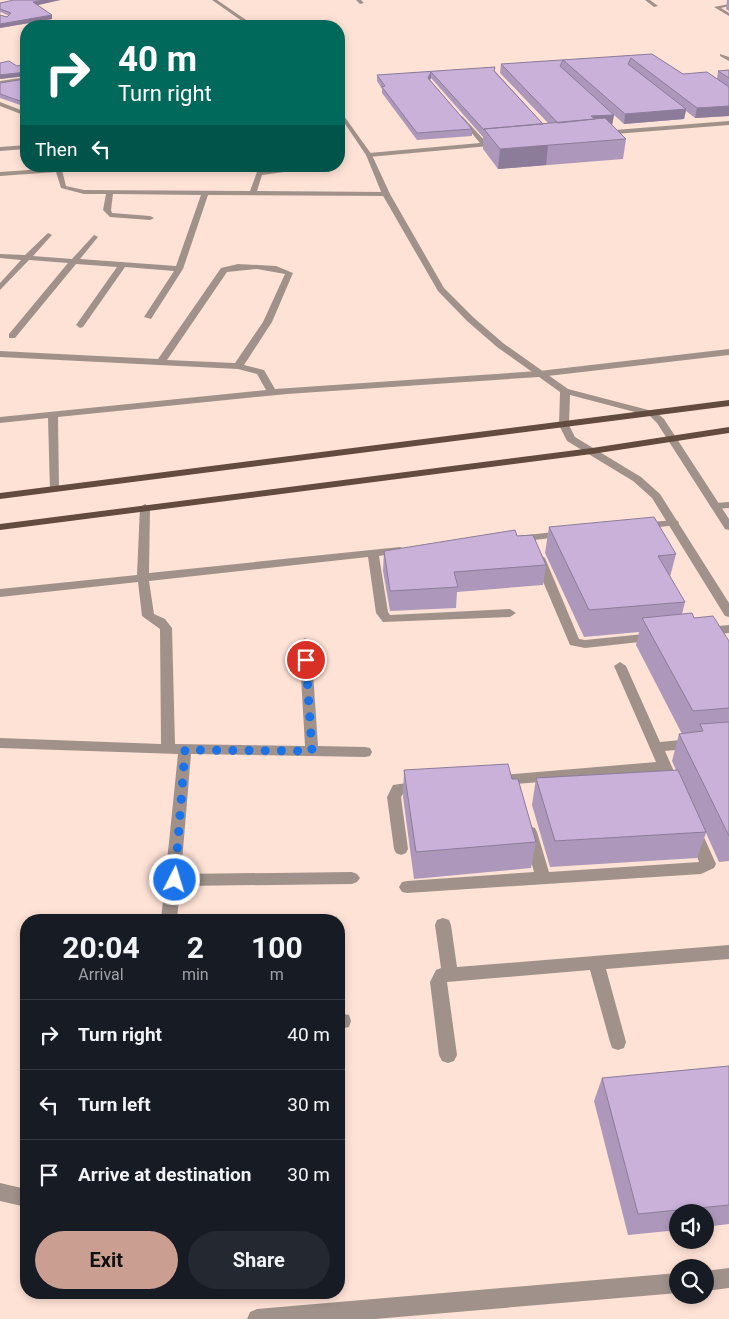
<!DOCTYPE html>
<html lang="en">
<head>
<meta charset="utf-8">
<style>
	:root { --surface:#171b24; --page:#242831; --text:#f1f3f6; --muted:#9ea1a6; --line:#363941; --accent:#cb9e92 }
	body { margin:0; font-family:Roboto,sans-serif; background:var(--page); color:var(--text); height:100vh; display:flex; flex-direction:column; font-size:19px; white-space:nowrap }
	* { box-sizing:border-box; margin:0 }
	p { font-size:16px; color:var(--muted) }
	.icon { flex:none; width:28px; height:28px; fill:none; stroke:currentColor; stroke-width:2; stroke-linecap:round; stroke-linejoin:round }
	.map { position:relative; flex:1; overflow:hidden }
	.drawer { position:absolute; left:20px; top:914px; width:325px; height:385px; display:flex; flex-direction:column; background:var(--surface); border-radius:20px; box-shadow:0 2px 8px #0003 }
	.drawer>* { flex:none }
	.banner { position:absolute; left:20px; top:20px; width:325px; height:152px; border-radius:20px; box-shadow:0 2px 8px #0003; background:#00695c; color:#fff; overflow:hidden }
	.fabs { position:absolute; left:669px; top:1204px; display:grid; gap:10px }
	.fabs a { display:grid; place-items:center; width:45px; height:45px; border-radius:50%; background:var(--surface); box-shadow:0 2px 8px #0003; font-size:25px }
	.pin { position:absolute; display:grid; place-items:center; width:42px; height:42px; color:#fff; margin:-21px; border:2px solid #fff; border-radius:50%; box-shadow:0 1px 5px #0007 }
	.me { position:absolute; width:55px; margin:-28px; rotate:5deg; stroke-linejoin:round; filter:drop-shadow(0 0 4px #0008) }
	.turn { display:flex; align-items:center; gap:18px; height:105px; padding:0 15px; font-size:22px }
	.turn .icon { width:65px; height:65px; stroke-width:2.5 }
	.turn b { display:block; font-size:35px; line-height:42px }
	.then { display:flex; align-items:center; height:48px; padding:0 15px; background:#0003; gap:10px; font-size:19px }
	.eta { display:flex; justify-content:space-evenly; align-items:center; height:85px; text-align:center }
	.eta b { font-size:30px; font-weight:700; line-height:35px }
	.action { display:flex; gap:10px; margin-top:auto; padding:10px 15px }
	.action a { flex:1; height:58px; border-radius:30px; background:var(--accent); color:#111; font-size:20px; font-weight:700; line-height:58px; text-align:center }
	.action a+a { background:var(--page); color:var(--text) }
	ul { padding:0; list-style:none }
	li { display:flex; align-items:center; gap:15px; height:70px; padding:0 15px; border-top:1px solid var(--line) }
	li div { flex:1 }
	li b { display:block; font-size:19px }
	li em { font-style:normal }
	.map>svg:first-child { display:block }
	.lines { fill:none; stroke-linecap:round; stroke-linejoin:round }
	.service { fill:#a0928b; fill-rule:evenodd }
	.minor { fill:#a0928b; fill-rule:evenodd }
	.tertiary { fill:#a0928b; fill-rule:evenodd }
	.primary { fill:#634b3f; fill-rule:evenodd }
	.wall { fill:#ad98bb }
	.shaded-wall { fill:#8d7c99 }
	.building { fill:#c9b1da; stroke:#8d7c99 }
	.route { stroke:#1a73e8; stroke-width:9; stroke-dasharray:0 16.2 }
</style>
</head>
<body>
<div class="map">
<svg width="729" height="1319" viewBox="0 0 729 1319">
	<rect width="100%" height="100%" fill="#ffe2d6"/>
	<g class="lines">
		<!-- service -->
		<path class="service" d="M356,0h5l3,3 -4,1z"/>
		<!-- minor -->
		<path class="minor" d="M645,0h5l8,6 -4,1z
			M729,4v2l-8,2 8,5v3l-15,-9z
			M720,54l9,3v4l-9,-5z
			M26,77v4l-26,4v-4z
			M0,102l26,10v4l-26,-10z
			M462,116l24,26 14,-1 3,2 -3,2 -131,12 -3,-2 3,-2 111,-10 -21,-25z
			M729,121v4l-127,10 -3,-2 3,-2z
			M26,145v4l-26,2v-4z
			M59,168l3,2 4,16 18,4 166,1 7,-19 25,-3 2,1v2l-22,3 -5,16 129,1 4,2 -4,2 -178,-1 -25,74 -32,50 -7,-2 30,-46 -49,-4 -42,60 -3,1 -4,-3 41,-58 -41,-3 -61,74h-6v-4l59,-71 -39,-3 -29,30v-7l21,-23 -21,-2v-4l25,1 23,-22 4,2 -19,21 39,3 22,-24 4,2 -18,22 96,7 25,-71 -88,-1 -2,16 1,3 38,3 4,2 -4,2 -40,-3 -7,-7 3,-16h-22l-23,-6 -5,-16 -56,4v-4z
			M238,264l38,2 17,7 -21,49 -28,43 20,5 11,19 264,-18 190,-22v6l-190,22 -252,17 -229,23 1,72 -1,2h-8l-2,-73 -48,5v-6l266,-27 -9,-16 -19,-5 -238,-12v-6l158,8 63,-91zM257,269l28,5 -22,48 -28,41 -68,-3 60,-88z
			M729,502v6l-14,1 -5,-3 5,-3z
			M145,504l5,3 -1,66 251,-26 6,3 -2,2 -25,4 9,56 2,3 120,-6 6,4 -6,4 -127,5 -7,-9 -8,-56 -219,24 5,33 11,5 7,9 3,116 130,2 -6,-104 6,-4 6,4 7,104 47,1 5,1 2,4 -2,4 -5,1 -174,-3 -10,120 171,-2 5,2 3,4 -3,4 -5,2 -172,2 -3,34h-16l17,-166 -178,-6v-10l161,6 -1,-115 -18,-13 -4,-34 -138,15v-8l137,-14 3,-68z
			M674,520l4,1 1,2 -1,2 -37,4 -5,-3 5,-3z
			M564,531l6,3 -2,2 -51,6 -6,-3 6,-3z
			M539,554l6,4 34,81 6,1 69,-7 4,1 2,3 -2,3 -73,8 -15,-3 -37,-87z
			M729,625v8l-22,2 -6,-4 6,-4z
			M620,662l6,4 34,76 31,-3 5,1 2,4 -2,4 -31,3 15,34 -2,4 -5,1 -5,-1 -7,-16 -158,12 -5,-1 -2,-4 2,-4 5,-1 153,-13 -42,-96z
			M421,781l5,1 2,4 -2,4 -23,4 -2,3 7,52 -2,4 -5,2 -5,-2 -2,-4 -7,-52 6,-12z
			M694,824l5,2 17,38 -2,4 -13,6 -294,19 -5,-1 -3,-5 3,-5 5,-1 127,-9 -11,-40 2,-4 5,-2 5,2 2,4 12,40 150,-10 -12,-32 2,-4z
			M443,918l6,2 2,5 6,42 272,-22v14l-123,10 20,73 -2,6 -6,2 -6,-2 -2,-6 -20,-72 -143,12 10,73 -3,6 -6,2 -6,-2 -3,-6 -9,-73 6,-12 5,-2 -6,-43 2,-5z
			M339,1013l10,2 2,6 -2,6 -10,2z
			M0,1183l26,6v18l-26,-6z
			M729,1268v20l-24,3v-20z
			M678,1273v20l-303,26h-128l3,-7 7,-3z"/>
		<!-- tertiary -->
		<path class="tertiary" d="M212,0h5l38,26h-6z
			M339,109l33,46 18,39 54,94 29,29 30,26 65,46 88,23 8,7 65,100v11l-4,-1 -68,-106 -7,-7 -80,-21 -1,30 6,12 66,40 19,17 69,109v14l-4,-1 -73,-118 -19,-17 -66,-40 -8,-16 1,-33 -63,-45 -30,-26 -29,-30 -56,-97 -16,-39 -27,-40z"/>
		<!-- primary -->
		<path class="primary" d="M729,400v6l-729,93v-6z
			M729,427v6l-137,21 -592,76v-6l592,-76z"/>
	</g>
	<!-- wall -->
	<path class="wall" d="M727,0h2v11l-3,-2z
		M0,3l37,2 15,10v4l-52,9v-13l7,2 2,-1 -8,-4 -1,2z
		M652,54l31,20 34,5 1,-8 11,-1v46l-34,2 -9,-7 -2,8 -60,5 -10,-9 -2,10h-1l15,14 -3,20 -125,10 -15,-20v-12l-52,-59 -1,2 42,49v7l-55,4 -35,-47v-4l-5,-8v-6l118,-8v4l48,53 5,-1 -48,-50 1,-9z
		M26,64v43l-26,-9v-15l25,-4 1,-3 -26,3 17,-13z
		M549,527l127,27 -6,23 15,25 -3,12 12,4 35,23v220l-10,1 -13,-29 -9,25 -147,9 -18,-62 4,-27 140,-8 -4,-9 7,-27h3l-46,-89 3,-13 -55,5 -39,-84z
		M517,536l29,29 -3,20 -86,7 -1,16 -66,3 -7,-40 1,-20z
		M404,770l108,9 24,63 -5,26 -117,11 -11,-82z
		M729,1066v158l-24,3v-15h-27v18l-50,5 -34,-134 8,-23z"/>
	<!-- shaded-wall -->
	<path class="shaded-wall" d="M44,0h17l-27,6 -1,-4z
		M52,15v4l-52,9v-4z
		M26,72v4l-26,3v-4z
		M431,72v6l-3,6v-6z
		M729,106v10l-34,2 2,-10z
		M686,109l-2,10 -60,5 1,-10z
		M614,115l-2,10 -16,1 -5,-10z
		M548,145l-2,20 -48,4 2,-20z"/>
	<!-- building -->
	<path class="building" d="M14,0h30l-11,2 19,13 -52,9v-9l7,2 4,-4 -11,-4v-6z
		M652,54l31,20 24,-2 22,15v19l-32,2 -66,-50 -3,6 58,45 -61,5 -62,-54 -3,6 54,49 -23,1 4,3 -37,4 -57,-59z
		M9,61l8,5 9,-2v8l-26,3v-12z
		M495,67l-1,4 49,53 -59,5v1l-53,-58 -3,6 44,51 -55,4 -35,-46 3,-1 -8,-11z
		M729,70v8l-11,-7z
		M26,73v30l-26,-9v-11l25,-4z
		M605,118l21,21 -126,10 -16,-20z
		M654,517l22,37 -18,2 27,46 -96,8 -40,-83z
		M515,530l2,6 16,-1 13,30 -92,7 4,15 -68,4 -6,-40z
		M692,613l2,5 19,-2 16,25v67l-36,3 -51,-93z
		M729,722v114l-50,-102 24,-3 -3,-7z
		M508,764l4,15h6l18,63 -120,10 -12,-82z
		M678,770l28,62 -151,9 -19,-63z
		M729,1066v139l-91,9 -36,-136z"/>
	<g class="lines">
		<!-- route -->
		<path class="route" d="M175,880l10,-130 127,1 -6,-91"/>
	</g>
</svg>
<div class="fabs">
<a><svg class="icon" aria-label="sound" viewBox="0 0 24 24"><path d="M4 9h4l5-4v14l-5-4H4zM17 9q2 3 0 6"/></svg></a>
<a><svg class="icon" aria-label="search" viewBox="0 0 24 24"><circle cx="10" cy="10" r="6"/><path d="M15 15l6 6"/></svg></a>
</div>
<div class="pin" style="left:306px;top:660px;background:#d93025"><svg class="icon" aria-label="arrive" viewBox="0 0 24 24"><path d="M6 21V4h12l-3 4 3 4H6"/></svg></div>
<svg class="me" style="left:175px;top:880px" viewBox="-20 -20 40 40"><circle r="17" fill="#1a73e8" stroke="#fff" stroke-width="3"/><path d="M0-11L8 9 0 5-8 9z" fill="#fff"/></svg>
<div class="banner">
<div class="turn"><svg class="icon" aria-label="right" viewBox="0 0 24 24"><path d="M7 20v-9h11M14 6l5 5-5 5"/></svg><div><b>40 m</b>Turn right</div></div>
<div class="then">Then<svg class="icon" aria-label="left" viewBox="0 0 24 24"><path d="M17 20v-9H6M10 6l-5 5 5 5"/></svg></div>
</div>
<section class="drawer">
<div class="eta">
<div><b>20:04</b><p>Arrival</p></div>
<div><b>2</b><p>min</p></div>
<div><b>100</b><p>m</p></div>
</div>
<ul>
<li><svg class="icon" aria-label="right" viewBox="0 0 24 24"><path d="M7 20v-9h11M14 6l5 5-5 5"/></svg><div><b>Turn right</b></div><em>40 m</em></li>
<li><svg class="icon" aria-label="left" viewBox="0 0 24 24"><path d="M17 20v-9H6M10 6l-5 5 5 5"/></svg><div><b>Turn left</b></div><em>30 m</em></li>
<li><svg class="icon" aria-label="arrive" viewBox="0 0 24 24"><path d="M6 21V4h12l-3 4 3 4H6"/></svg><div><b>Arrive at destination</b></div><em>30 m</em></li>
</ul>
<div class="action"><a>Exit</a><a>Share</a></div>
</section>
</div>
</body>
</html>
